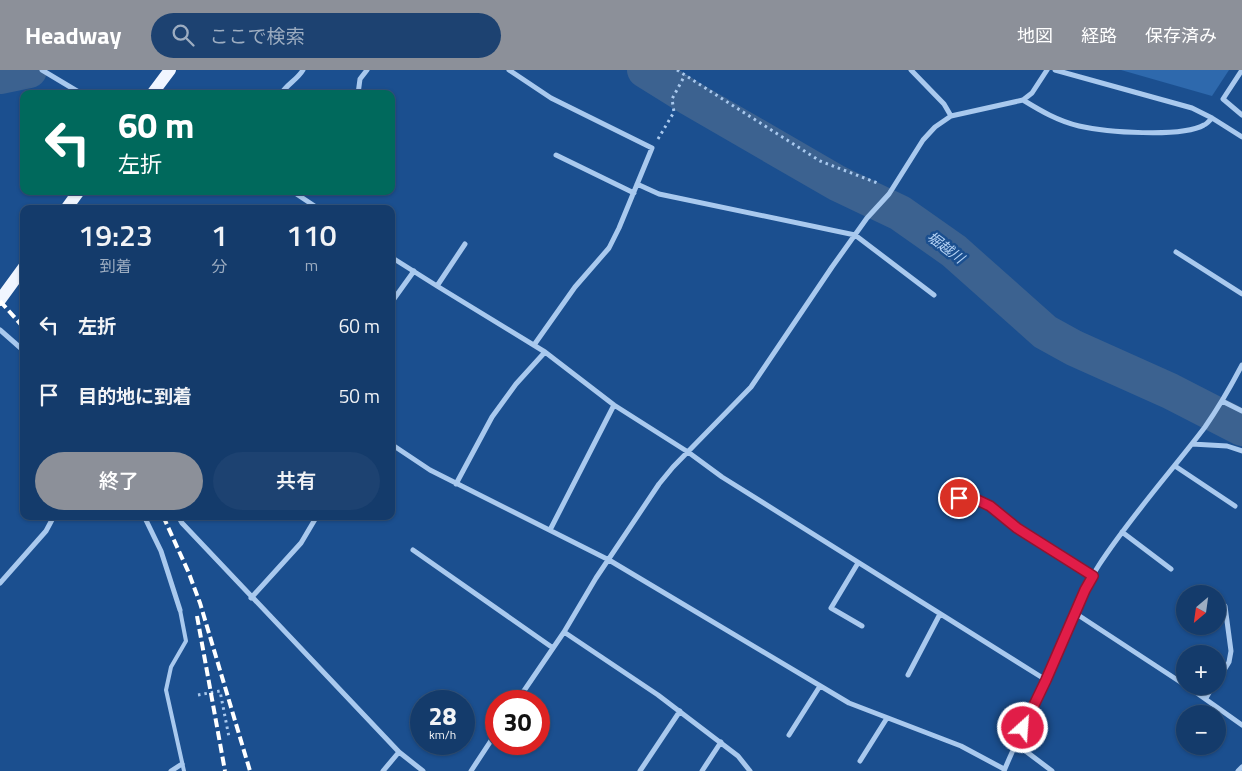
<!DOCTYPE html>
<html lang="ja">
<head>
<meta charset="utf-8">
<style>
	:root { --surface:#143b6b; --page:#1d4271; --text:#f1f3f6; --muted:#9dadc1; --line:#33557e; --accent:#8c9099 }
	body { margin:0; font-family:"Titillium Web","Noto Sans JP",sans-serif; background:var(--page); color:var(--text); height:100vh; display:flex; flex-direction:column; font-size:19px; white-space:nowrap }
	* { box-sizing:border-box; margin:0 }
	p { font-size:16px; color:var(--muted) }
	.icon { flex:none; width:28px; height:28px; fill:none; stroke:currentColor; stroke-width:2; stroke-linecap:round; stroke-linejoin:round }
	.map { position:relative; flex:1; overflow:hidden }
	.drawer { position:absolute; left:20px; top:135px; width:375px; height:315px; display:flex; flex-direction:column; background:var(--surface); border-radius:10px; box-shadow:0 1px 4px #0004,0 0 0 1px var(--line) }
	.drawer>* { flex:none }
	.top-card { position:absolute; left:20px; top:20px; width:375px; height:105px; border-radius:10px; box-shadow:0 1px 4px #0004,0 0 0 1px var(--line); background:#00695c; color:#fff; overflow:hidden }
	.needle { width:32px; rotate:209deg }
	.tools { position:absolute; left:1176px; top:515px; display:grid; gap:10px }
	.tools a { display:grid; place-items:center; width:50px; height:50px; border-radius:50%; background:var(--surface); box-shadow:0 1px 4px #0004,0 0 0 1px var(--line); font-size:25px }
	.speed { position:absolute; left:410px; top:620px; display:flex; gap:10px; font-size:25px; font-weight:700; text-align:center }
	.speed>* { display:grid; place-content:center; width:65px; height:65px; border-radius:50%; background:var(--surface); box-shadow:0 1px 4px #0004,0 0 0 1px var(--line); line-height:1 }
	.speed small { font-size:12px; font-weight:400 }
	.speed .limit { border:8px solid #d22; background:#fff; color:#111 }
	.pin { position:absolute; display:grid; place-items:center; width:42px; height:42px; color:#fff; margin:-21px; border:2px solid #fff; border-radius:50%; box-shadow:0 1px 5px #0007 }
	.me { position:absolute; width:55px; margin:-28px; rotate:26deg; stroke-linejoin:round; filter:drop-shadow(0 0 4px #0008) }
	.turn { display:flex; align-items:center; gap:18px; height:105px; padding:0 15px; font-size:22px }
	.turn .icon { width:65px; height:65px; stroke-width:2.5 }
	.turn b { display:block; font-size:35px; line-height:42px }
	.eta { display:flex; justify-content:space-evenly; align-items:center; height:85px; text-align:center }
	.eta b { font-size:30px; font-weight:600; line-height:35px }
	.action { display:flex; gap:10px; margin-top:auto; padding:10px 15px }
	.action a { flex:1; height:58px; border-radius:30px; background:var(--accent); color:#fff; font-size:20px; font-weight:600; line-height:58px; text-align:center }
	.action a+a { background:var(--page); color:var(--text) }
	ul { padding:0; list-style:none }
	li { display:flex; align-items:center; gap:15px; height:70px; padding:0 15px }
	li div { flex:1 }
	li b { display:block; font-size:19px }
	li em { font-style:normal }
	header { display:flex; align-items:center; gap:30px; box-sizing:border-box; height:70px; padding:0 25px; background:var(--accent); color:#fff }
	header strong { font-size:24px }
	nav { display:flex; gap:28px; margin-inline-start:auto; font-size:18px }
	.search { width:350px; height:45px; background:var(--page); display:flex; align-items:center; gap:12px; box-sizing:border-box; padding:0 18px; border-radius:28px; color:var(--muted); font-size:19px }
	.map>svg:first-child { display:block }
	.green { fill:#2e69ad }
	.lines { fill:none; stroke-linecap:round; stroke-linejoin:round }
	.river { stroke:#3c6290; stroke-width:36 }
	.path { stroke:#a9c9ee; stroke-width:3; stroke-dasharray:2.5 4; stroke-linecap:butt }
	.lane { stroke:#a9c9ee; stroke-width:4 }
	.street { stroke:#a9c9ee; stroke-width:5 }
	.primary { stroke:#f0f6ff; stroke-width:12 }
	.rail { stroke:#fff; stroke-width:4; stroke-dasharray:9 4; stroke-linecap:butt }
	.route-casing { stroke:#92132f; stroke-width:12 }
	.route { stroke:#e11d48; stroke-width:9 }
	.labels { text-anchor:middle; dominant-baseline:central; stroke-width:5; stroke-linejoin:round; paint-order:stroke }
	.water-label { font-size:14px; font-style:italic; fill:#b5d3f5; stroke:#1b4f8f }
</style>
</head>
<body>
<header>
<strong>Headway</strong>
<div class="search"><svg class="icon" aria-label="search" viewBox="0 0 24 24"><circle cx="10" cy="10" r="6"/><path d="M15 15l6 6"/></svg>ここで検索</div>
<nav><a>地図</a><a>経路</a><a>保存済み</a></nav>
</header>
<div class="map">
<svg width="1242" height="701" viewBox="0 0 1242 701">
	<rect width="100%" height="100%" fill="#1b4f8f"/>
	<!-- green -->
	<path class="green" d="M1121,0h108l-17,26z"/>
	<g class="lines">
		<!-- river -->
		<path class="river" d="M645,0l45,28 147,85 63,30 54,38 91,81 29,16 96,43 72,37
			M0,6l29,-6"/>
		<!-- path -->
		<path class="path" d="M677,0l143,91 60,23
			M658,69l16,-27 -2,-13 13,-24
			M198,625l22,-4 9,46"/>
		<!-- lane -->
		<path class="lane" d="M180,540l6,31 -15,26 -5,23 18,81"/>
		<!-- street -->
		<path class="street" d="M42,0l40,24
			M509,0l42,28 101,50 -33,80 -10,20 -34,39 -41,58
			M911,0l33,34 7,12
			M1055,0l137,38 20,10 30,19
			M1242,0l-19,29 19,16
			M281,24c6,-10 16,-14 22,-24
			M358,24l2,-15 7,-9
			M1023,30c18,11 35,21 56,26 26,6 102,12 125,-1 3,-1 6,-5 8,-7
			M556,85l78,38
			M637,114l22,10 196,41 79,60
			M292,121l27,18
			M1176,182l66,42
			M391,187l46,29 108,66 69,53 74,47 34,25 324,203
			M437,216l28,-42
			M391,233l23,-32
			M0,260l24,21
			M1222,331l20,10
			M391,374l39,26 179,90 240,143 112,43 43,23
			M1192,374l35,2 15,5
			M1175,396l60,40
			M456,414l36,-67 24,-33 29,-32
			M959,428h14l17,9 27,21 76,49
			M144,446l17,35 19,59
			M178,446l4,7 217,229 24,19
			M146,450l7,-4
			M550,460l64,-125
			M1122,462l49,37
			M413,480l140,98
			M858,493l-27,45 31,18
			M0,513l46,-52 8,-15
			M251,528l50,-55 16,-27
			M1075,543l110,72
			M564,562l94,63 80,61 12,15
			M908,605l32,-61
			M1218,610l11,-18 2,-11 -6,-45
			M1187,616l55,39
			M1206,628l7,-12
			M517,631l47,-69 32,-54 63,-94 14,-17 78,-80 81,-120 35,-49 22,-24 34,-54 12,-13 16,-11 72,-16 9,-7 15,-23
			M789,665l31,-49
			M1015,673l37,28
			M860,691l27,-43
			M171,701l11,-7
			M383,701l16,-19
			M471,701l25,-38
			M640,701l40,-60
			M702,701l19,-29
			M1004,701c13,-32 29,-62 43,-93 17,-37 30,-79 52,-113 32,-49 71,-92 106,-138 14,-20 26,-41 37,-62
			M1238,701l4,-4"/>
		<!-- primary -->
		<path class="primary" d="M152,24l18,-24
			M66,139l13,-18
			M0,230l24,-33"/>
		<!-- rail -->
		<path class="rail" d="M0,231l24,27
			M163,446l25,55 12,32 50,168
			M197,546l28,155"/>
	</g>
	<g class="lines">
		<defs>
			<path id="route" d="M959,428h14l17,8 27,22 76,48 -8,14 -39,90 -23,48"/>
		</defs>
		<!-- route casing -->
		<use href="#route" class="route-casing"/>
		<!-- route -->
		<use href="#route" class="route"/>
	</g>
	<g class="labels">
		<!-- water labels -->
		<g class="water-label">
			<text transform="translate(946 177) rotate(37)">堀越川</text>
		</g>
	</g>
</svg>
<div class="tools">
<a><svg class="needle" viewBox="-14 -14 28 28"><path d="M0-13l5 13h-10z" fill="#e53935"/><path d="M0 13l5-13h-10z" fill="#9dadc1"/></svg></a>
<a>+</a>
<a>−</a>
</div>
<div class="speed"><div>28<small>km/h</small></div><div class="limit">30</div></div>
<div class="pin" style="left:959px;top:428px;background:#d93025"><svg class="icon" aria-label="arrive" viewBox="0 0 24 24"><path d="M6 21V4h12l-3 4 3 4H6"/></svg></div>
<svg class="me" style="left:1023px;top:658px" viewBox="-20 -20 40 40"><circle r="17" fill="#e11d48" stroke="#fff" stroke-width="3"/><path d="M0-11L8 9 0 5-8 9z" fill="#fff"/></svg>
<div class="top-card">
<div class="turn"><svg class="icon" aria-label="left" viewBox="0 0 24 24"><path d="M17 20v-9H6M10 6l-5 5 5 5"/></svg><div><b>60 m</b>左折</div></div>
</div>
<section class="drawer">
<div class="eta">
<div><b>19:23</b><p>到着</p></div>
<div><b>1</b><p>分</p></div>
<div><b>110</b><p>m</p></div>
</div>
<ul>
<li><svg class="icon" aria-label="left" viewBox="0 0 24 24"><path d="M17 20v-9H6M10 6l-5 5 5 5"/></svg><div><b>左折</b></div><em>60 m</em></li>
<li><svg class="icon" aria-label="arrive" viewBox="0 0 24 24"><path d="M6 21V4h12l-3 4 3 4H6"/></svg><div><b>目的地に到着</b></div><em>50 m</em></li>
</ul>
<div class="action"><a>終了</a><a>共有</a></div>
</section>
</div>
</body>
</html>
